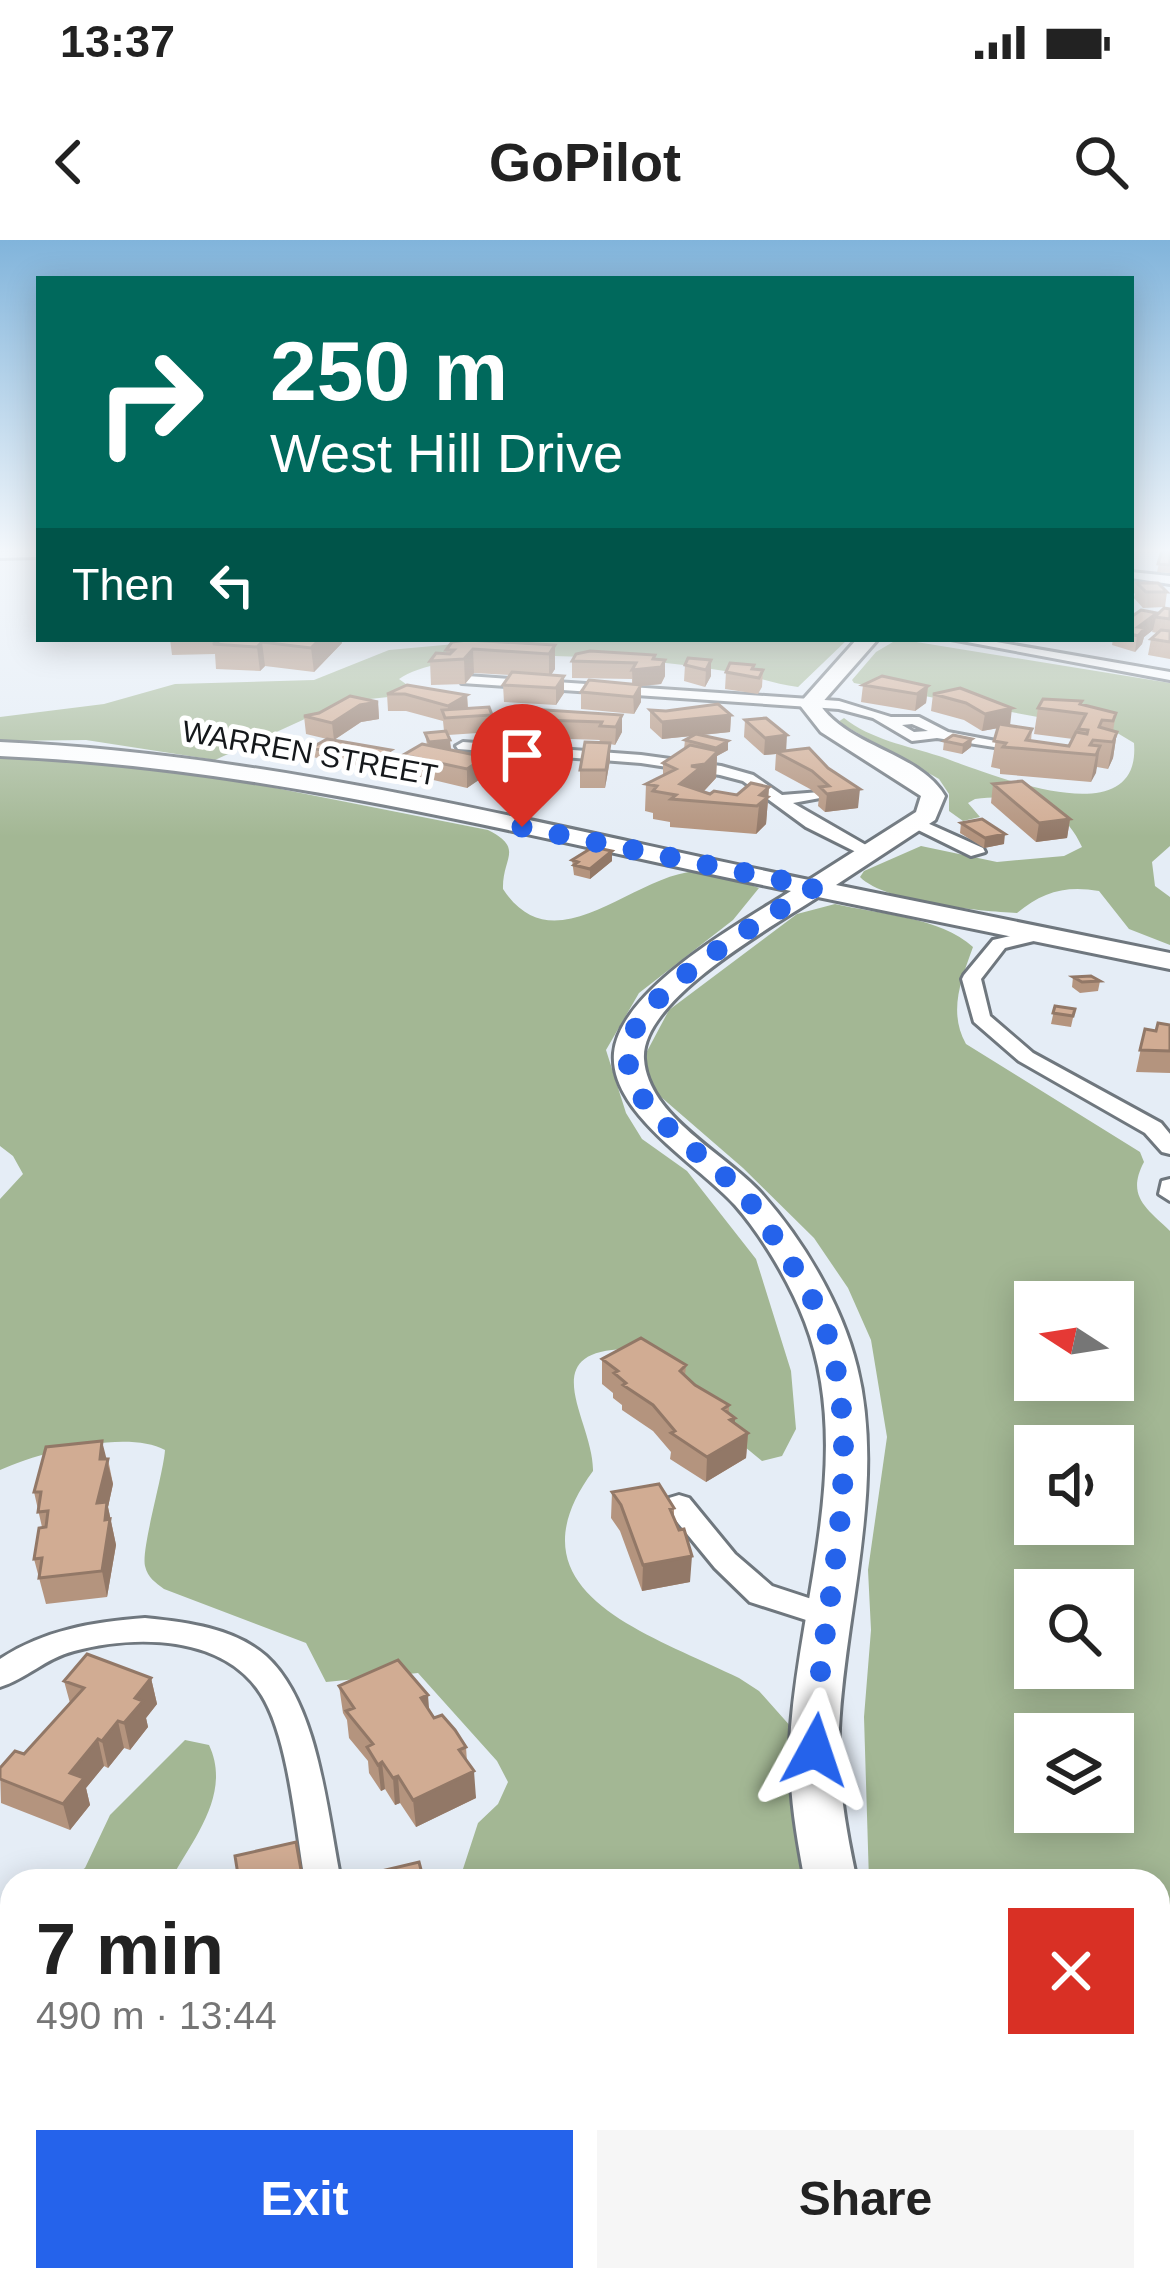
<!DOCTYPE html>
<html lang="en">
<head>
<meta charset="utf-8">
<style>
	:root { --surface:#fff; --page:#f6f6f6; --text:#222; --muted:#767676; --accent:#2563eb }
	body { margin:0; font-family:Helvetica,sans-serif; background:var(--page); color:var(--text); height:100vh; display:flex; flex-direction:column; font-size:45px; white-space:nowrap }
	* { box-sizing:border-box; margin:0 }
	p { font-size:39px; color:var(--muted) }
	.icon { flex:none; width:66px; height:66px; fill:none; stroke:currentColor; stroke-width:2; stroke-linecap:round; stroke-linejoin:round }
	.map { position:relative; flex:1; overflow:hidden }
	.drawer { position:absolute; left:0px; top:1629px; width:1170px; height:423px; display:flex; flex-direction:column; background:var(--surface); border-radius:36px 36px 0 0; box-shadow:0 6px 30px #0003 }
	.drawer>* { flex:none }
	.banner { position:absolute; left:36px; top:36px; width:1098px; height:366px; border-radius:0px; box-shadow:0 6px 30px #0003; background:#00695c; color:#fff; overflow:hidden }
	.needle { width:78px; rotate:282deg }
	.controls { position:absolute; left:1014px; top:1041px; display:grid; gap:24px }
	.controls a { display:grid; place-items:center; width:120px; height:120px; border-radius:0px; background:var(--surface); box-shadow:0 6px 30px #0003; font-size:60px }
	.pin { position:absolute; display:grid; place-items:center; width:102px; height:102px; color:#fff; margin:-123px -51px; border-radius:50% 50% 50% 0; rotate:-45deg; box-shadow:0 0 12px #0007 }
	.pin .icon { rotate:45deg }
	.me { position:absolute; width:132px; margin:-66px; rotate:5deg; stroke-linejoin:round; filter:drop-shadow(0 0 9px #0008) }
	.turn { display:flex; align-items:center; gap:42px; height:252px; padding:0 36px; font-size:54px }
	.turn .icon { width:156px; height:156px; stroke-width:2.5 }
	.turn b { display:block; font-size:84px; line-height:102px }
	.then { display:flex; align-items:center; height:114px; padding:0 36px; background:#0003; gap:24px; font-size:45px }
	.round { display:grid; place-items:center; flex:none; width:126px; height:126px; border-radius:0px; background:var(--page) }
	.head { display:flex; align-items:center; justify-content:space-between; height:204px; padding:0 36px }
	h1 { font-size:72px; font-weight:700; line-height:90px }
	.button { display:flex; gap:24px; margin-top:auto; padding:24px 36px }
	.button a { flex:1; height:138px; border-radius:0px; background:var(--accent); color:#fff; font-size:48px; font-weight:700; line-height:138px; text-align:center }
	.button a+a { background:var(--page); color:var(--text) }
	.status { display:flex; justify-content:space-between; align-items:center; height:84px; padding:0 60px; background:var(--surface); direction:ltr }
	.status svg { height:33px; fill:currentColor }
	header { display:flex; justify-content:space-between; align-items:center; height:156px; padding:0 36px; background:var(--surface); font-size:54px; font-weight:700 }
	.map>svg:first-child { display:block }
	.forest { fill:#a3b794; fill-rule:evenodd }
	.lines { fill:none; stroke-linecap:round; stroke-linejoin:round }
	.street-casing { stroke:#6f777e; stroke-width:6 }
	.secondary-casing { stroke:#6f777e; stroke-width:6 }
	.street { fill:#fff; fill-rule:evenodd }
	.secondary { fill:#fff; fill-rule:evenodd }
	.wall { fill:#b4947e }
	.shaded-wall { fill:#927867 }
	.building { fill:#d1ac93; stroke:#927867; stroke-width:3 }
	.route { stroke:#2563eb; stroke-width:21; stroke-dasharray:0 37.8 }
	.labels { text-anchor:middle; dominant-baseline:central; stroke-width:10; stroke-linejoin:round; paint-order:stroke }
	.far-street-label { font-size:30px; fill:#15181b; stroke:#fff }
</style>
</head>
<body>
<div class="status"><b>13:37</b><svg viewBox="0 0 49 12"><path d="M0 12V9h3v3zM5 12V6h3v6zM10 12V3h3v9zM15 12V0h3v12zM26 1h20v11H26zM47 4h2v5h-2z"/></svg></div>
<header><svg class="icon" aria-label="back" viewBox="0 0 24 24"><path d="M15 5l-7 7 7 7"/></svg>GoPilot<svg class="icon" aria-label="search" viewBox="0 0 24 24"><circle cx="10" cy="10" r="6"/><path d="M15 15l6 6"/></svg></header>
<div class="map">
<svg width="1170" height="2050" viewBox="0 0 1170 2050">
	<rect width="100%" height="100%" fill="#e5edf6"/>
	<!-- forest -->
	<path class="forest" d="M511,399h337l-50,48c-19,-2 -35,-8 -53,-12 -70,-16 -290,-35 -346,4l11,8 -3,8 -65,7 -127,58 -129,-20 -86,1v-24l104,-13 71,-20 139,-4 75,-30z
		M898,399l272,44v163l-18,16 3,24 15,11v48l-41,-16 -30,-38c-33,-6 -57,1 -82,22 -37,-2 -131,-10 -157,-36l4,-6 57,-25 76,16 67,-6 18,-9c-21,-46 -59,-53 -107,-48l-7,4 12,14 -17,4 -14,-10v-17l-10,-15 -101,-57 6,-4c26,21 63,28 95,38 44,15 203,84 195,-13l-20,-12 -260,-48 -2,-3 24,-28z
		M0,515l180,14 308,61c37,19 14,27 15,59 51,78 128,-13 193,-18 21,-1 44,10 63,17l-26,32 -94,73 -33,57 20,63 16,26 45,32 69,88 35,112 5,58 -14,27 -20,5 -136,-112c-94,2 -32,72 -33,122 -90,122 58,163 146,207l20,13 33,37 9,153h-312l-27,-9 16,-49 20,-19 10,-22 -11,-21 -79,-88 -92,9 -20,-39 -142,-54c-9,-7 -16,-11 -19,-23 -4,-17 18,-90 20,-116 -38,-21 -126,2 -165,20v-271l23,-25 -10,-18 -13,-10z
		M835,664c42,10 106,13 138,43 -12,33 -25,65 -7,97l174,108 4,10c-18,34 2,46 26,69v1059h-194l-3,-10h185v-399h-289l-5,-164 7,-87 -3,-60 19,-133 -16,-97 -23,-52 -34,-50 -71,-70 -97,-84 -2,-27 25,-47 128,-96zM1035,1062h78v78h-78zM1035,1206h78v78h-78zM1035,1350h78v78h-78zM1035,1494h78v78h-78z
		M185,1500l24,5c23,49 -16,94 -39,136h-104l19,-13 25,-53z
		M0,1846l12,8v186h128l3,10h-143z
		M273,2040h188v10h-183z
		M692,2040h144l-2,10h-149z"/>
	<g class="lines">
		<defs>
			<path id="street" d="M39,311v6l-39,1v-6z
				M1131,332l39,4v8l-39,-6z
				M951,399h28l191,33v8z
				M467,436l372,25 52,16h28l29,15 85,16 -7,4 -89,-14 -25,3 -39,-23 -34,-9 -377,-26v-6zM912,484l16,7 -14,1 -12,-7z
				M463,502l178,13 80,11 32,9 29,20 38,-3v6l-27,5 85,49 -14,4 -58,-29 -63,-46 -23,-6 -79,-12 -183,-14 -2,-3z
				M916,578l67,30 2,4 -14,4 -61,-30 -2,-3z
				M1032,691l6,1v8l-33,8 -24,31 9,37 43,37 128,70 9,11v20l-8,-2 -17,-19 -126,-72 -45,-39 -12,-43 2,-4 29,-35z
				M1170,939v22l-11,-7 3,-13z
				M679,1255l10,3 46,56 37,32 70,23 4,8 -4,8 -11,3 -81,-26 -35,-34 -46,-56 -4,-7 4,-7z
				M145,1378c41,4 89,10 121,38 53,48 61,158 75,225h-36c-9,-51 -16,-136 -40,-180 -35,-66 -127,-67 -191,-50 -28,7 -48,28 -74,36v-28c44,-29 93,-37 145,-41z"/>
			<path id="secondary" d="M857,399h21l-58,66c30,43 99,47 125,91l-10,24 -99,65 334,68v16l-352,-72c-45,29 -178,103 -174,162 4,58 82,95 117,134 42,47 81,112 96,174 29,117 -12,243 -18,361 -2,52 7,103 18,153h-52c-10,-51 -18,-102 -14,-154 10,-131 64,-275 14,-405 -15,-39 -42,-85 -70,-117 -35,-39 -126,-92 -121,-152 6,-64 127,-130 177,-162 -261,-54 -524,-124 -791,-135v-14c273,12 542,83 809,138l107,-68 5,-16 -100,-64 -22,-28z
				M0,1767l12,2v52l-12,-2z
				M190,2040h64l3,10h-64z
				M884,2040h64l2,10h-64z"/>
		</defs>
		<!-- street casing -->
		<use href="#street" class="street-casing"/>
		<!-- secondary casing -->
		<use href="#secondary" class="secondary-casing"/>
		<!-- street -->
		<use href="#street" class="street"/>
		<!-- secondary -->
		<use href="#secondary" class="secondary"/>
	</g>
	<!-- wall -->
	<path class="wall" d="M1162,310l8,1v22l-13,-1z
		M1132,342l35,10 -2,15 -22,1 -9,-10 1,-4 -4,-4z
		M1170,369v50l-22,-4 3,-16 6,-6 -5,-1 1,-2 -9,7 -2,7 -7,8 -23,-7 1,-6h18v-22l26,-2z
		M170,399h171l1,4 -28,29 -49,-6 -5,5 -44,-2 -1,-15 -43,1z
		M555,405v24l-4,6 13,18 -8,12 -52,-3 -1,-17 7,-10 -36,-2 -9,11 -34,1 -1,-24 16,-7v-4z
		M655,419l10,17 -4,8 -20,2v16l-7,12 -53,-5v-17l51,-8v-5l-60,-1v-17z
		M711,420v16l-6,11 -21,-6 1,-16z
		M754,425l-1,5h10l-1,17 -4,7 -33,-5 1,-17z
		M863,445l65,1 -2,17 -11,8 -54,-9z
		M960,448l50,38 22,3 -1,12 38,5 4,-7 -39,-5 4,-26 43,-3 35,8 -3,18 4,1 -4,26 -5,11 -11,-2 -6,15 -91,-8v-5l-9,-2 7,-39 -16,3 -18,-11 -33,-9 2,-17z
		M387,454l80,1 1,14 24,6 1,17 -45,3 3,14 31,7v-14l26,-7 -1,-16 115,-4v17l-7,13 -5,-1v16l-5,28h-25v-18l20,-30 -58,-2 1,17 -6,10 -52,-5 1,15 -19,13 -63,-15 -1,-18 24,-10 -2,-12 19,-2 -1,-10 -37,-10h-18z
		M378,462l1,17 -18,3 -27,18 57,19 -16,10 -63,-12 -1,-9 16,-9 -21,-5 -2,-18z
		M650,470l81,5 -1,17 -28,3 26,15 -11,6 -1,22 -12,13 6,3 27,1 32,-8 -3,37 -10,10 -86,-7v-5l-17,-3v-6l-8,-2 1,-27 17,-8v-13l21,-14 1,-9 7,-4 -30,3 -12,-11z
		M745,480l41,31 72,57 -33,4 -7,-6 1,-9 -9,-8 -35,-19 1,-16 -12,1 -20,-18z
		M944,501l27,6 -9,7 -19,-4z
		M554,529v18l-7,10 -55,-5v-18z
		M993,544l77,35 -3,19 -31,4 -45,-39z
		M961,583l43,21 -20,4 -24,-15z
		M612,611v10l-22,18 -16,-4 -2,-15z
		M1073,737l27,4 -2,10 -18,2 -8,-6z
		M1055,766l20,3 -4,18 -20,-3z
		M1170,785v48l-34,-1 9,-43 11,2z
		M602,1119l84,6 -1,11 10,9 34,20v8l6,10 13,10 -2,25 -40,24 -36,-23 1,-7 -18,-21 -31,-21v-5l-9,-7v-5l-11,-9z
		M108,1219l5,25 -5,23 8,38 -9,52 -61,7 -12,-45 8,-32 -8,-35z
		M612,1252l62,16v10l16,64 -48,9 -22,-60 -9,-13z
		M151,1438l6,26 -11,14 2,9 -18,23 -6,-2 -16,20 -4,-2 -18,22 4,17 -20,25 -69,-27 -1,-35 24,-14 46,-51 -6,-22z
		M339,1446l91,26 4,6 32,29 1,15 9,36 -60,29 -16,-24 -5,2 -10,-16 -4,2 -12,-18 -1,-12 -19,-23 -2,-18 -4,-7z
		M519,2040l122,10h-122z"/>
	<!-- shaded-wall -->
	<path class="shaded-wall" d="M1157,373l-4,17 -9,7 -2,7 -7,8 3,-25z
		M320,399h21l1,4 -28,29 -3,-24z
		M262,402l3,24 -5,5 -3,-24z
		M555,405v24l-6,9v-24z
		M473,409l1,24 -9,11 -1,-25z
		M655,415v13l10,-8v16l-4,8 -20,2v16l-7,12 -2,-44 21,-11z
		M711,420v16l-6,11 1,-17z
		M564,436v17l-8,12v-17z
		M928,446l-2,17 -11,8 2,-17z
		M467,455l1,18 -20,5v-12z
		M378,462l1,17 -18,3 -27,18 -2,-17 28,-18z
		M1012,468l-2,18 -28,5 3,-17z
		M622,475v17l-7,13 1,-18z
		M731,475l-1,17 -68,7v-17z
		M1117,492l-4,26 -5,11 5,-27z
		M787,495l-1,18 -10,-1v2l-12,1 1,-17z
		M542,497l1,18 -6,10 -1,-18z
		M972,499l-1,8 -9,7 1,-9z
		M450,500l1,9 -22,2v-9z
		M728,501v9l-11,6 -1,22 -12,13 -24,-7 11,-18 25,-14v-4z
		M610,503v17l-5,28 1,-18z
		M1100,506l-4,27 -5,9 5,-27z
		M391,510v9l-16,10 -1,-9z
		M485,517l1,18 -19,13v-19z
		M554,529v18l-7,10v-18z
		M769,547l-3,37 -10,10 4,-39z
		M860,549l-2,19 -33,4 2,-18z
		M1070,579l-3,19 -31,4 3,-19z
		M1005,594l-1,10 -20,4 1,-10z
		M612,611v10l-22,18v-10z
		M735,1178l-1,23 14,-8 -2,25 -40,24 1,-25 23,-37z
		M102,1201l11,43 -5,23 8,38 -9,52 -5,-26 -5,-68z
		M692,1316l-2,26 -48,9 1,-26z
		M151,1438l6,26 -11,14 2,9 -18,23 -6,-27 11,-25z
		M428,1455l2,26 -9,-23z
		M118,1481l6,27 -16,20 -6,-27z
		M98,1499l6,27 -18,22 4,17 -20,25 -7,-26 7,-31z
		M382,1522l3,27 -4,2 -3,-26z
		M474,1531l2,27 -60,29 -3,-27z
		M398,1536l2,27 -5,2 -2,-27z
		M631,2040h18l-8,10h-17z"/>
	<!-- building -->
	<path class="building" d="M1162,310l8,1v14l-12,-1z
		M1137,343h21l9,9h-21z
		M1164,368l6,1v10l-15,-2z
		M1141,370l16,3 -19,14 7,1 -7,8 -7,-2v-17z
		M1161,390l9,1v11l-19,-3z
		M224,399h96l-9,9 -49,-6 -5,5 -44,-3z
		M467,400l88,5 -6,9 -76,-5 -9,10 -34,2 6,-8 14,1 4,-4h-8l6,-8z
		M590,411l65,4 -2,4 12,1 -4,7 -29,3 4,-7 -64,-2 4,-7z
		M688,418l23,2 -5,10 -21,-5z
		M730,423l24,2 -2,4 11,1 -4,8 -33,-6z
		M512,432l52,4 -8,12 -53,-3z
		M882,436l46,10 -11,8 -54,-9z
		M589,440l52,5 -7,12 -53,-5z
		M407,445l60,10 -19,11 -43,-12h-18z
		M960,448l52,20 -27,6 -19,-11 -33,-9z
		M350,456l28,6 -18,3 -28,18 -28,-7 15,-3z
		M1043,459l39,2 -2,3 36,9 -3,8 -11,-1 -3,7 18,5 -4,10 -20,-2 -3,5 10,1 -4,9 -93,-8 3,-4 -12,-2 5,-17 33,5 -6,11 43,6 7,-14 11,2 1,-4 -10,-1 8,-15 -48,-6z
		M718,464l13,11 -69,7 -12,-12 16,1z
		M489,467l3,8 -47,3 -3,-8z
		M515,468l107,7 -6,12 -16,-1 2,-4 -95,-3z
		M766,478l21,17 -22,3 -20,-18z
		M446,491l4,9 -21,2 -4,-9z
		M488,493l54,4 -6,10 -54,-5z
		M696,494l32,7 -12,7 -31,-8z
		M953,495l19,4 -9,6 -19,-4z
		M327,499l64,11 -17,10 -63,-12z
		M585,502l25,1 -4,27h-26z
		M422,504l63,13 -18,12 -64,-14z
		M690,505l28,6 -13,13 -14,2 9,2 -20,16 30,10 4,-3 23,4 14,-12 18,4 -9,8 8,2 -11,9 -86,-7 5,-4 -23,-4 4,-5 -11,-2 30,-15 -13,-6z
		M809,508l19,20 32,21 -33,5 -7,-7 9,-1 -17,-15 -36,-19z
		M500,524l54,5 -7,10 -55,-5z
		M1022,541l48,38 -31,4 -46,-39z
		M982,579l23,15 -20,4 -24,-15z
		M593,607l19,4 -22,18 -16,-4 4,-3 -6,-2z
		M1091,736l9,5 -18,1 -9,-5z
		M1055,766l20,3 -2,7 -20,-3z
		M1158,783l12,2v26l-30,-1 5,-21 11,2z
		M641,1098l45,27 -6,6 15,14 34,20 -6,4 12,9 -5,2 18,13 -41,24 -36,-24 4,-2 -22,-26 -30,-20 3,-2 -12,-10 4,-2 -16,-12z
		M102,1201l-2,18h8l-11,44 10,-1 -2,18 5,-1 -8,52 -63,7 3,-20 -8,1 5,-31 7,-1 2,-16 -10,1 3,-20h-7l12,-45z
		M659,1244l15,24 -4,1 9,21 5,-1 8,27 -49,9 -22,-60 -9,-13z
		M87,1414l64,24 -16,20 8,3 -19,22 -6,-2 -16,20 -4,-2 -28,34 14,5 -21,26 -63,-25v-11l15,-17 9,3 60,-66 -20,-7z
		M398,1420l30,35 -7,3 13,20 8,-3 13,15 11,17 -7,3 15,21 -61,29 -15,-24 -5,2 -11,-16 -4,3 -11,-18 6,-3 -27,-33 8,-3 -15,-22z
		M296,1602l7,39h-64l-4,-25z
		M419,1622l5,19h-54l-1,-7z
		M520,2040h111l-7,10h-92z"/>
	<!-- sky -->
	<linearGradient id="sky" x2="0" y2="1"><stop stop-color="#81b4db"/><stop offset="0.52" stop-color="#f3f7fb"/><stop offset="1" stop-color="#f3f7fb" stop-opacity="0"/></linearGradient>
	<rect width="1170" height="597" fill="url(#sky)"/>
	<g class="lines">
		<!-- route -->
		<path class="route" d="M522,587l293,60c-47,31 -183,106 -187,164 -5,62 89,108 122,151 19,26 66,96 75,125 46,144 -8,281 -10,423"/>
	</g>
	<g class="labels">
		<!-- far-street labels -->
		<g class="far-street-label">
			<text transform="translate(310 513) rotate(10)">WARREN STREET</text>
		</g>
	</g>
</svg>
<div class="controls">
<a><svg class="needle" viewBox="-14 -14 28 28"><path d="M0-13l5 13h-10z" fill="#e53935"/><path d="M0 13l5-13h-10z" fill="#767676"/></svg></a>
<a><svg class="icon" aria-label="sound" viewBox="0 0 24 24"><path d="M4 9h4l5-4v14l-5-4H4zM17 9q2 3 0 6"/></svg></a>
<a><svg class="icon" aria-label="search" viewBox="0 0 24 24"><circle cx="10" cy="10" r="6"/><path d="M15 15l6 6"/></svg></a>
<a><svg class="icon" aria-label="layers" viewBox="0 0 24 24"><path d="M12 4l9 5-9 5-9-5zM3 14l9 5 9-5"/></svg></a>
</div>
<div class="pin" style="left:522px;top:587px;background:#d93025"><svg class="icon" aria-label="arrive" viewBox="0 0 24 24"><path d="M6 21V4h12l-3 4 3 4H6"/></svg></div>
<svg class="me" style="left:815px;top:1510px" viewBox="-20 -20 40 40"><path d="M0-17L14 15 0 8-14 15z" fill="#2563eb" stroke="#fff" stroke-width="4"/></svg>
<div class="banner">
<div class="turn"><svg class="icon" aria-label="right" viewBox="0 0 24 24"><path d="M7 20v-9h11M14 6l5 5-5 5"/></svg><div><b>250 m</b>West Hill Drive</div></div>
<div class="then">Then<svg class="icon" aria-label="left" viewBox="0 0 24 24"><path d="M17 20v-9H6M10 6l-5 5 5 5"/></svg></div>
</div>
<section class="drawer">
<div class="head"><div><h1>7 min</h1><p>490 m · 13:44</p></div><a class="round" style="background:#d93025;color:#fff"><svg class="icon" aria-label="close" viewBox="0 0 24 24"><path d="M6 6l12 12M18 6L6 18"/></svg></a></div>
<div class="button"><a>Exit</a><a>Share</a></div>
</section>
</div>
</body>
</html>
